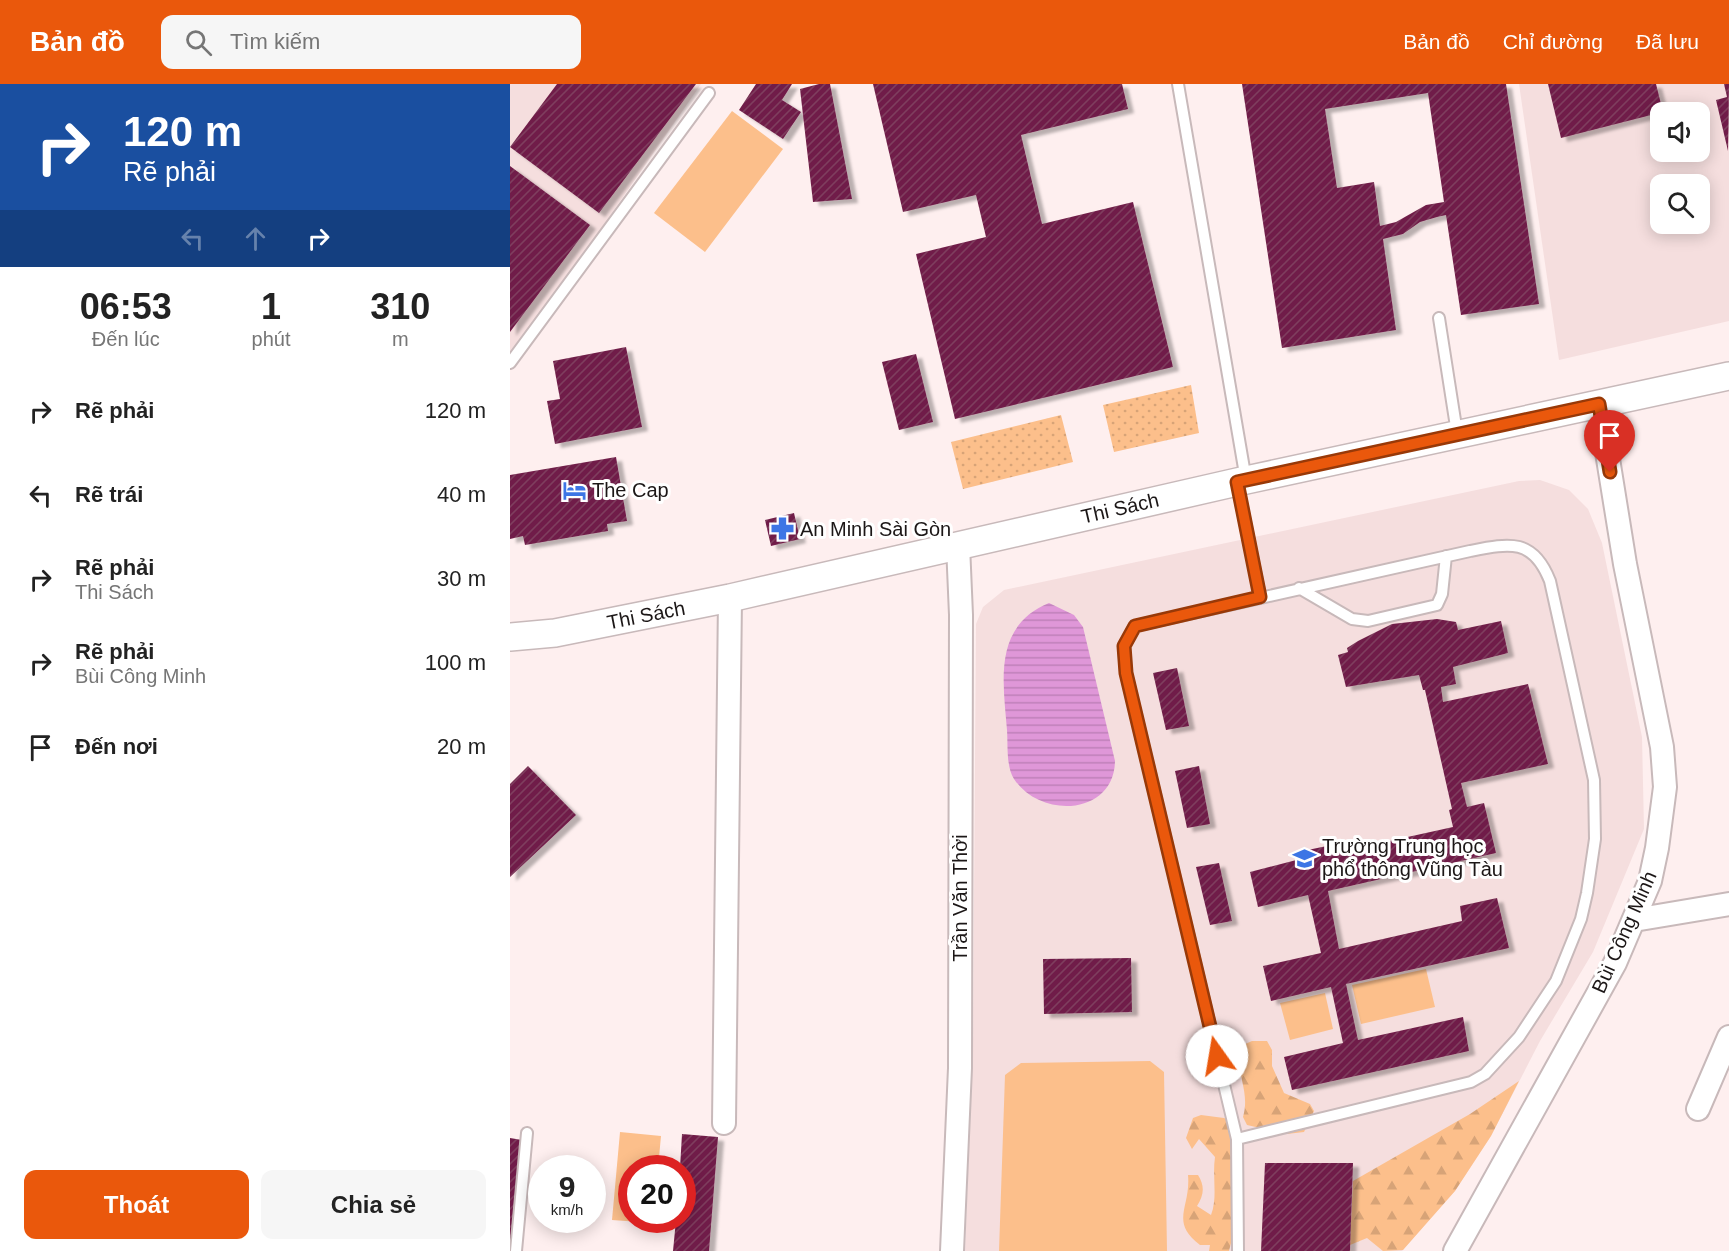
<!DOCTYPE html>
<html lang="vi">
<head>
<meta charset="utf-8">
<style>
	:root { --surface:#fff; --page:#f6f6f6; --text:#222; --muted:#767676; --accent:#ea580c }
	body { margin:0; font-family:Helvetica,sans-serif; background:var(--page); color:var(--text); height:100vh; display:flex; flex-direction:column; font-size:22px; white-space:nowrap }
	* { box-sizing:border-box; margin:0 }
	p { font-size:20px; color:var(--muted) }
	.icon { flex:none; width:33px; height:33px; fill:none; stroke:currentColor; stroke-width:2; stroke-linecap:round; stroke-linejoin:round }
	.map { position:relative; flex:1; overflow:hidden }
	.details { display:flex; flex-direction:column; background:var(--surface); width:510px }
	.details>* { flex:none }
	.banner { background:#1a4fa0; color:#fff; overflow:hidden }
	.fabs { position:absolute; left:1140px; top:18px; display:grid; gap:12px }
	.fabs a { display:grid; place-items:center; width:60px; height:60px; border-radius:12px; background:var(--surface); box-shadow:0 3px 15px #0003; font-size:30px }
	.speed { position:absolute; left:18px; top:1071px; display:flex; gap:12px; font-size:30px; font-weight:700; text-align:center }
	.speed>* { display:grid; place-content:center; width:78px; height:78px; border-radius:50%; background:var(--surface); box-shadow:0 3px 15px #0003; line-height:1 }
	.speed small { font-size:15px; font-weight:400 }
	.speed .limit { border:9px solid #d22; background:#fff; color:#111 }
	.pin { position:absolute; display:grid; place-items:center; width:51px; height:51px; color:#fff; margin:-62px -26px; border-radius:50% 50% 50% 0; rotate:-45deg; box-shadow:0 0 6px #0007 }
	.pin .icon { rotate:45deg }
	.me { position:absolute; width:66px; margin:-33px; rotate:347deg; stroke-linejoin:round; filter:drop-shadow(0 0 4px #0008) }
	.turn { display:flex; align-items:center; gap:21px; height:126px; padding:0 24px; font-size:27px }
	.turn .icon { width:78px; height:78px; stroke-width:2.5 }
	.turn b { display:block; font-size:42px; line-height:51px }
	.lanes { display:flex; align-items:center; height:57px; padding:0 24px; background:#0003; justify-content:center; gap:30px; direction:ltr }
	.lanes .off { opacity:.35 }
	.eta { display:flex; justify-content:space-evenly; align-items:center; height:102px; text-align:center }
	.eta b { font-size:36px; font-weight:600; line-height:42px }
	.button { display:flex; gap:12px; margin-top:auto; padding:12px 24px }
	.button a { flex:1; height:69px; border-radius:12px; background:var(--accent); color:#fff; font-size:24px; font-weight:600; line-height:69px; text-align:center }
	.button a+a { background:var(--page); color:var(--text) }
	ul { padding:0; list-style:none }
	li { display:flex; align-items:center; gap:18px; height:84px; padding:0 24px }
	li div { flex:1 }
	li b { display:block; font-size:22px }
	li em { font-style:normal }
	header { display:flex; align-items:center; gap:36px; box-sizing:border-box; height:84px; padding:0 30px; background:var(--accent); color:#fff }
	header strong { font-size:28px }
	nav { display:flex; gap:33px; margin-inline-start:auto; font-size:21px }
	.search { width:420px; height:54px; background:var(--page); display:flex; align-items:center; gap:15px; box-sizing:border-box; padding:0 21px; border-radius:12px; color:var(--muted); font-size:22px }
	main { display:flex; flex:1; min-height:0 }
	.map>svg:first-child { display:block }
	.built { fill:#f5dede; fill-rule:evenodd }
	.green { fill:#fcbf8b }
	.forest { fill:url(#forest-firs) }
	.park { fill:url(#park-dots) }
	.water { fill:url(#water-rules) }
	.building { fill:url(#building-hatch); fill-rule:evenodd; filter:url(#shadow) }
	.lines { fill:none; stroke-linecap:round; stroke-linejoin:round }
	.service-casing { stroke:#c8b9ba; stroke-width:14 }
	.minor-casing { stroke:#c8b9ba; stroke-width:26 }
	.tertiary-casing { stroke:#c8b9ba; stroke-width:30 }
	.service { stroke:#fff; stroke-width:10 }
	.minor { stroke:#fff; stroke-width:22 }
	.tertiary { stroke:#fff; stroke-width:27 }
	.route-casing { stroke:#983908; stroke-width:15 }
	.route { stroke:#ea580c; stroke-width:10 }
	.labels { text-anchor:middle; dominant-baseline:central; stroke-width:6; stroke-linejoin:round; paint-order:stroke }
	.poi-label { font-size:20px; fill:#1c1717; stroke:#fff; text-anchor:start }
	.street-label { font-size:20px; fill:#1c1717; stroke:#fff }
</style>
</head>
<body>
<header>
<strong>Bản đồ</strong>
<div class="search"><svg class="icon" aria-label="search" viewBox="0 0 24 24"><circle cx="10" cy="10" r="6"/><path d="M15 15l6 6"/></svg>Tìm kiếm</div>
<nav><a>Bản đồ</a><a>Chỉ đường</a><a>Đã lưu</a></nav>
</header>
<main>
<section class="details">
<div class="banner">
<div class="turn"><svg class="icon" aria-label="right" viewBox="0 0 24 24"><path d="M7 20v-9h11M14 6l5 5-5 5"/></svg><div><b>120 m</b>Rẽ phải</div></div>
<div class="lanes"><svg class="icon off" aria-label="left" viewBox="0 0 24 24"><path d="M17 20v-9H6M10 6l-5 5 5 5"/></svg><svg class="icon off" aria-label="ahead" viewBox="0 0 24 24"><path d="M12 20V5M6 11l6-6 6 6"/></svg><svg class="icon" aria-label="right" viewBox="0 0 24 24"><path d="M7 20v-9h11M14 6l5 5-5 5"/></svg></div>
</div>
<div class="eta">
<div><b>06:53</b><p>Đến lúc</p></div>
<div><b>1</b><p>phút</p></div>
<div><b>310</b><p>m</p></div>
</div>
<ul>
<li><svg class="icon" aria-label="right" viewBox="0 0 24 24"><path d="M7 20v-9h11M14 6l5 5-5 5"/></svg><div><b>Rẽ phải</b></div><em>120 m</em></li>
<li><svg class="icon" aria-label="left" viewBox="0 0 24 24"><path d="M17 20v-9H6M10 6l-5 5 5 5"/></svg><div><b>Rẽ trái</b></div><em>40 m</em></li>
<li><svg class="icon" aria-label="right" viewBox="0 0 24 24"><path d="M7 20v-9h11M14 6l5 5-5 5"/></svg><div><b>Rẽ phải</b><p>Thi Sách</p></div><em>30 m</em></li>
<li><svg class="icon" aria-label="right" viewBox="0 0 24 24"><path d="M7 20v-9h11M14 6l5 5-5 5"/></svg><div><b>Rẽ phải</b><p>Bùi Công Minh</p></div><em>100 m</em></li>
<li><svg class="icon" aria-label="arrive" viewBox="0 0 24 24"><path d="M6 21V4h12l-3 4 3 4H6"/></svg><div><b>Đến nơi</b></div><em>20 m</em></li>
</ul>
<div class="button"><a>Thoát</a><a>Chia sẻ</a></div>
</section>
<div class="map">
<svg width="1219" height="1167" viewBox="0 0 1219 1167">
	<defs>
		<pattern id="forest-firs" width="22" height="20" patternUnits="userSpaceOnUse" patternTransform="scale(1.5)"><rect width="22" height="20" fill="#fcbf8b"/><path d="M5 1l3.5 6h-7zM16 11l3.5 6h-7z" fill="#d7a377"/></pattern>
		<pattern id="park-dots" width="8" height="8" patternUnits="userSpaceOnUse" patternTransform="scale(1.5)"><rect width="8" height="8" fill="#fcbf8b"/><path d="M2 2h.1M6 6h.1" fill="none" stroke="#d7a377" stroke-width="1.8" stroke-linecap="round"/></pattern>
		<pattern id="water-rules" width="6" height="5" patternUnits="userSpaceOnUse" patternTransform="scale(1.5)"><rect width="6" height="5" fill="#df97d8"/><path d="M0 2.5h6" fill="none" stroke="#bf81b9"/></pattern>
		<pattern id="building-hatch" width="6" height="6" patternUnits="userSpaceOnUse" patternTransform="scale(1.5)"><rect width="6" height="6" fill="#701f48"/><path d="M-1 1l2-2M0 6l6-6M5 7l2-2" fill="none" stroke="#7f3e5f"/></pattern>
		<filter id="shadow"><feDropShadow dx="6" dy="4" stdDeviation="1.5" flood-color="#0004"/></filter>
	</defs>
	<rect width="100%" height="100%" fill="#feefef"/>
	<!-- built -->
	<path class="built" d="M0,0h191l-191,277z
		M1009,0h210v237l-170,39zM1150,28h40v40h-40zM1150,100h40v40h-40z
		M1030,396l29,10 19,19 14,34 40,194 2,92 -51,123 -53,89 -49,95 -36,55 -53,60h-437l8,-210 3,-417 7,-17 21,-17 515,-109z"/>
	<!-- green -->
	<path class="green" d="M222,27l51,38 -78,103 -51,-39z
		M916,885l9,38 -74,17 -9,-39z
		M815,909l8,36 -43,11 -10,-37z
		M640,977l14,11 3,179h-168l6,-176 16,-12z
		M110,1048l41,4 -3,32h-26v52h22v3l-42,-3z"/>
	<!-- forest -->
	<path class="forest" d="M742,957h15l5,9v16l12,27 26,11 4,7 -10,21 -17,2 -40,-9 -4,-8c8,-28 -10,-43 0,-72z
		M1009,997l-28,55 -36,55 -52,59 -20,1 -16,-13 -17,7 3,-64 117,-67z
		M691,1031l23,3 13,6 -3,57 10,11 -15,59h-20l1,-6h-10c-31,-24 -9,-37 -12,-70h10c7,11 6,20 -1,31l14,9c7,-18 1,-38 4,-58l-16,-18 -7,10 -6,-11 7,-20z"/>
	<!-- park -->
	<path class="park" d="M681,301l8,48 -85,19 -11,-47z
		M551,331l12,47 -110,27 -12,-47z"/>
	<!-- water -->
	<path class="water" d="M539,519l25,12 9,12 32,134c-1,55 -75,58 -101,18 -8,-12 -6,-35 -7,-49 -4,-49 -14,-104 42,-127z"/>
	<!-- building -->
	<path class="building" d="M47,0h139l-97,129 -89,-66z
		M246,0h36l-10,16 19,12 -18,27 -44,-29z
		M309,0h11l22,115 -39,3 -13,-113z
		M363,0h249l6,25 -107,26 21,89 91,-22 40,165 -218,52 -39,-165 70,-17 -10,-42 -73,17z
		M732,0h264l33,220 -78,11 -15,-100 -9,2 -17,5 -17,12 -20,5 13,91 -114,18zM918,9l16,109 -18,3 -30,17 -16,4 -6,-44 -37,6 -12,-79z
		M1038,0h108l7,28 -102,26z
		M1214,0h5l-1,67 -12,-51 11,-3z
		M0,82l80,59 -80,107z
		M116,263l16,80 -87,17 -8,-43 13,-2 -7,-38z
		M406,270l17,68 -34,8 -17,-68z
		M106,373l11,64 -20,3 1,7 -83,14 -2,-9 -13,3v-64z
		M284,429l6,26 -29,7 -6,-26z
		M927,535l19,3 2,8 43,-9 7,32 -55,14 3,17 -15,3 2,15 85,-18 20,80 -87,19 6,24 17,-4 12,50 -168,38 11,58 123,-28 -2,-15 37,-8 12,50 -163,36 12,56 105,-23 6,34 -177,39 -8,-33 59,-14 -12,-56 -60,14 -8,-35 58,-13 -13,-58 -50,12 -8,-35 54,-14 -1,-7 38,-8 3,8 109,-24 -4,-17 3,-1 -27,-119h-2l-4,-15 -73,12 -8,-32 10,-3 -1,-4 11,-7 34,-17z
		M667,584l12,58 -23,4 -13,-57z
		M18,682l48,49 -66,62v-93z
		M689,682l11,58 -23,4 -12,-57z
		M709,779l13,58 -22,4 -14,-58z
		M621,874l1,54 -88,2 -1,-55z
		M172,1050l36,3 -9,114h-36l3,-31h6v-52h-2z
		M0,1054l12,2 -10,107h-2z
		M755,1079h88l-3,88h-89z"/>
	<g class="lines">
		<defs>
			<path id="service" d="M668,0l68,396
				M929,234l18,115
				M0,279l199,-270
				M727,398l23,114
				M789,504l53,31 16,2 69,-16 5,-11 4,-38
				M727,1055l234,-57 14,-8 34,-37 37,-56 25,-62 6,-26 8,-54 -1,-59 -44,-199c-17,-43 -40,-38 -80,-30l-335,75 -11,20 2,27 111,466 1,112
				M6,1167l11,-118"/>
			<path id="minor" d="M1124,836l95,-16
				M1188,1025l31,-72
				M214,1039l6,-525
				M442,1167l8,-183 1,-453 -3,-70
				M945,1167l160,-288 35,-82 7,-33 8,-61 -3,-40 -37,-183 -26,-161"/>
			<path id="tertiary" d="M0,553l45,-4 175,-35 507,-116 492,-106"/>
		</defs>
		<!-- service casing -->
		<use href="#service" class="service-casing"/>
		<!-- minor casing -->
		<use href="#minor" class="minor-casing"/>
		<!-- tertiary casing -->
		<use href="#tertiary" class="tertiary-casing"/>
		<!-- service -->
		<use href="#service" class="service"/>
		<!-- minor -->
		<use href="#minor" class="minor"/>
		<!-- tertiary -->
		<use href="#tertiary" class="tertiary"/>
	</g>
	<g class="lines">
		<defs>
			<path id="route" d="M707,972l-91,-383 -2,-27 11,-20 125,-29 -23,-115 362,-78 11,68"/>
		</defs>
		<!-- route casing -->
		<use href="#route" class="route-casing"/>
		<!-- route -->
		<use href="#route" class="route"/>
	</g>
	<!-- icons -->
	<defs>
		<symbol id="hotel-bare" viewBox="-9 -9 18 18"><path d="M-6-4.5h1.5V1H6V5H4.5V3h-9V5H-6ZM-4 0a1.8 1.8 0 1 1 3.6 0ZM.5 0V-2.5h3Q6-2.5 6 0Z" fill="#3d75e5" stroke="#fff" stroke-width="2.5" paint-order="stroke"/></symbol>
		<symbol id="pharmacy-bare" viewBox="-9 -9 18 18"><path d="M-2-6h4v4h4v4h-4v4h-4v-4h-4v-4h4Z" fill="#3d75e5" stroke="#fff" stroke-width="2.5" paint-order="stroke"/></symbol>
		<symbol id="school-bare" viewBox="-9 -9 18 18"><path d="M0-5L7-2L0 1L-7-2ZM-4 1L0 2.5L4 1V4Q0 6-4 4Z" fill="#3d75e5" stroke="#fff" stroke-width="2.5" paint-order="stroke"/></symbol>
	</defs>
	<g fill-rule="evenodd">
		<use href="#hotel-bare" x="48" y="390" width="33" height="33"/>
		<use href="#pharmacy-bare" x="256" y="428" width="33" height="33"/>
		<use href="#school-bare" x="778" y="758" width="33" height="33"/>
	</g>
	<g class="labels">
		<!-- poi labels -->
		<g class="poi-label">
			<text x="82" y="406">The Cap</text>
			<text x="290" y="445">An Minh Sài Gòn</text>
			<text x="812" y="762">Trường Trung học<tspan x="812" dy="23">phổ thông Vũng Tàu</tspan></text>
		</g>
		<!-- street labels -->
		<g class="street-label">
			<text transform="translate(610 424) rotate(-13)">Thi Sách</text>
			<text transform="translate(136 531) rotate(-11)">Thi Sách</text>
			<text transform="translate(450 814) rotate(-90)">Trần Văn Thời</text>
			<text transform="translate(1114 848) rotate(-66)">Bùi Công Minh</text>
		</g>
	</g>
</svg>
<div class="fabs">
<a><svg class="icon" aria-label="sound" viewBox="0 0 24 24"><path d="M4 9h4l5-4v14l-5-4H4zM17 9q2 3 0 6"/></svg></a>
<a><svg class="icon" aria-label="search" viewBox="0 0 24 24"><circle cx="10" cy="10" r="6"/><path d="M15 15l6 6"/></svg></a>
</div>
<div class="speed"><div>9<small>km/h</small></div><div class="limit">20</div></div>
<div class="pin" style="left:1100px;top:388px;background:#d93025"><svg class="icon" aria-label="arrive" viewBox="0 0 24 24"><path d="M6 21V4h12l-3 4 3 4H6"/></svg></div>
<svg class="me" style="left:707px;top:972px" viewBox="-20 -20 40 40"><circle r="19" fill="#fff"/><path d="M0-13L10 11 0 6-10 11z" fill="#ea580c"/></svg>
</div>
</main>
</body>
</html>
